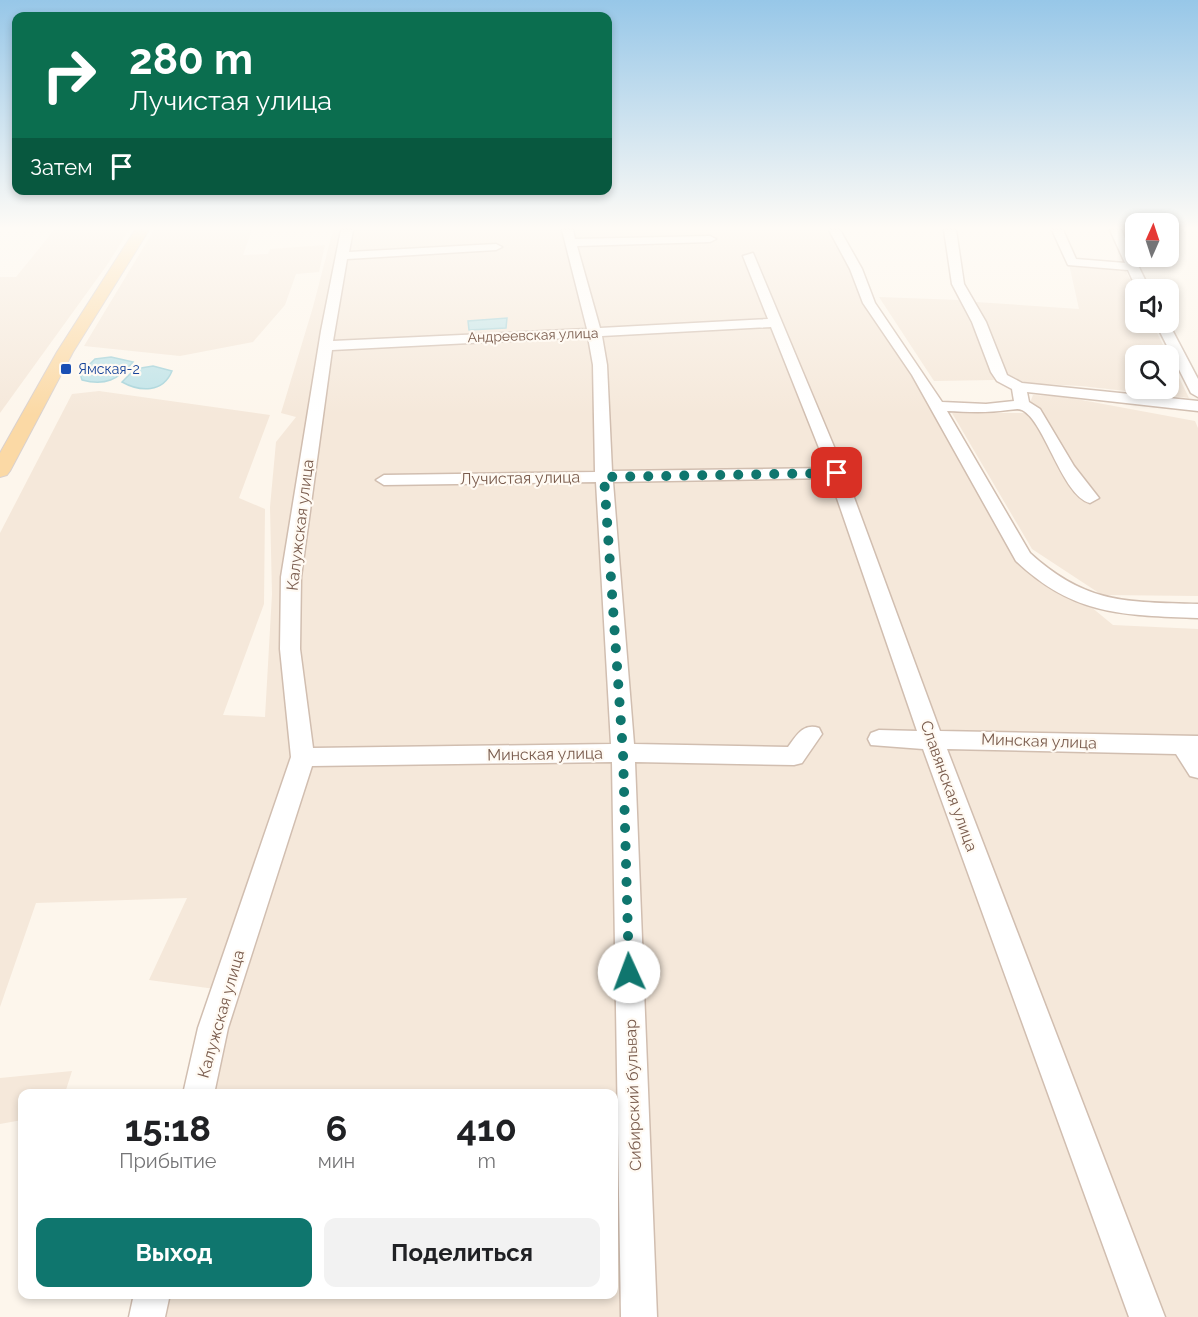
<!DOCTYPE html>
<html lang="ru">
<head>
<meta charset="utf-8">
<style>
	:root { --surface:#fff; --page:#f2f2f2; --text:#202124; --muted:#757577; --accent:#0f766e }
	body { margin:0; font-family:Raleway,sans-serif; background:var(--page); color:var(--text); height:100vh; display:flex; flex-direction:column; font-size:22px; white-space:nowrap }
	* { box-sizing:border-box; margin:0 }
	p { font-size:20px; color:var(--muted) }
	.icon { flex:none; width:33px; height:33px; fill:none; stroke:currentColor; stroke-width:2; stroke-linecap:round; stroke-linejoin:round }
	.map { position:relative; flex:1; overflow:hidden }
	.sheet { position:absolute; left:18px; top:1089px; width:600px; height:210px; display:flex; flex-direction:column; background:var(--surface); border-radius:12px; box-shadow:0 3px 9px #0003 }
	.sheet>* { flex:none }
	.guide { position:absolute; left:12px; top:12px; width:600px; height:183px; border-radius:12px; box-shadow:0 3px 9px #0003; background:#0b6e4f; color:#fff; overflow:hidden }
	.needle { width:39px; rotate:3deg }
	.tools { position:absolute; left:1125px; top:213px; display:grid; gap:12px }
	.tools a { display:grid; place-items:center; width:54px; height:54px; border-radius:12px; background:var(--surface); box-shadow:0 3px 9px #0003; font-size:30px }
	.pin { position:absolute; display:grid; place-items:center; width:51px; height:51px; color:#fff; margin:-26px; border-radius:12px; box-shadow:0 3px 9px #0006 }
	.me { position:absolute; width:66px; margin:-33px; rotate:358deg; stroke-linejoin:round; filter:drop-shadow(0 0 4px #0008) }
	.turn { display:flex; align-items:center; gap:21px; height:126px; padding:0 18px; font-size:27px }
	.turn .icon { width:78px; height:78px; stroke-width:2.5 }
	.turn b { display:block; font-size:42px; line-height:51px }
	.then { display:flex; align-items:center; height:57px; padding:0 18px; background:#0003; gap:12px; font-size:22px }
	.eta { display:flex; justify-content:space-evenly; align-items:center; height:102px; text-align:center }
	.eta b { font-size:36px; font-weight:700; line-height:42px }
	.action { display:flex; gap:12px; margin-top:auto; padding:12px 18px }
	.action a { flex:1; height:69px; border-radius:12px; background:var(--accent); color:#fff; font-size:24px; font-weight:700; line-height:69px; text-align:center }
	.action a+a { background:var(--page); color:var(--text) }
	.map>svg:first-child { display:block }
	.residential { fill:#f5e8da }
	.water { fill:#bfe3e8; stroke:#a5d3da; stroke-width:1.5 }
	.lines { fill:none; stroke-linecap:round; stroke-linejoin:round }
	.minor-casing { stroke:#d1beb0; stroke-width:3 }
	.major-casing { stroke:#dad1cd; stroke-width:2 }
	.minor { fill:#fff; fill-rule:evenodd }
	.major { fill:#fbd9a5; fill-rule:evenodd }
	.route { stroke:#0f766e; stroke-width:10; stroke-dasharray:0 18 }
	.transit-dot { fill:#1a4fb4; stroke:#fffaf3; stroke-width:2 }
	.labels { text-anchor:middle; dominant-baseline:central; stroke-width:4.5; stroke-linejoin:round; paint-order:stroke }
	.far-street-label { font-size:14px; fill:#7a5c4d; stroke:#fffaf3 }
	.far-transit-label { font-size:14px; fill:#164399; stroke:#fffaf3; text-anchor:start }
	.street-label { font-size:16px; fill:#7a5c4d; stroke:#fffaf3 }
</style>
</head>
<body>
<div class="map">
<svg width="1198" height="1317" viewBox="0 0 1198 1317">
	<rect width="100%" height="100%" fill="#fdf6ec"/>
	<!-- residential -->
	<path class="residential" d="M54,230h75l-22,35 -107,148v-136h16z
		M154,230h98l-9,25 25,-1 2,-5 55,-4 -6,27 -23,2 -11,31 -32,37 -73,14 -96,-10z
		M333,230h499l178,310 103,85 85,4v688h-1060l6,-23h470v-200l-423,-1 24,-104 -66,-9 38,-82 -151,5 -36,104v-474l72,-139 27,-3 171,24 -31,83 26,11 -1,95 -41,111 42,2 7,-123 -2,-87 6,-65 20,-25 -15,-4 32,-106z
		M1069,264l56,5 10,21 1,32 16,1 16,32 -32,1v32h32l1,-31 20,41 -108,-12 -60,-3 -14,-8 -31,-73 103,7z
		M879,297l80,3 27,54 8,26 -60,1z
		M1033,395l27,1 135,25 3,7v168l-96,-1 -70,-46 -80,-136h74z
		M72,1071l-7,22 -43,1v26l-22,4v-46z"/>
	<!-- water -->
	<path class="water" d="M507,318l-1,10 -37,2 -1,-9z
		M111,357l22,5c-15,18 -28,24 -51,18l-2,-6 15,-15z
		M153,366l19,5c-9,22 -32,21 -50,11l13,-13z"/>
	<g class="lines">
		<defs>
			<path id="minor" d="M341,230h12l-4,22 147,-8 6,3 -6,3 -149,9 -14,82 254,-12 -25,-99h11l2,9 135,-3 6,3 -6,3 -133,4 23,82 168,-9 -25,-63 10,-3 92,220 95,258 258,5v42l-8,-2 -14,-22 -229,-5 218,568h-36l-206,-568 -52,-4 -3,-6 3,-6 8,-3 38,1 -87,-253 -217,4 21,262 154,3c9,-12 15,-24 31,-19l3,6 -20,29 -8,2 -159,-3 22,555h-36l-9,-555 -300,4 -84,262 -14,66h-31l15,-66 93,-271 -11,-108 1,-72 40,-246zM771,327l56,141 -215,3 -5,-106 -5,-29zM588,337l5,28 2,107 -211,3 -8,5 8,5 212,-3 15,262 -298,4 -13,-99 1,-72 31,-227z
				M829,230h11l22,39 13,34 67,99 44,2 28,-3 -2,-12 -15,-8 -6,-9 -19,-50 -20,-38 -8,-54h12l8,54 22,38 21,53 15,8 176,18v10l-171,-19 2,10 11,7 34,57 25,32 -9,5c-28,-7 -45,-82 -68,-93 -5,-2 -9,0 -14,0 -21,3 -40,2 -61,1l83,142c56,51 96,49 168,51v14c-75,-3 -124,-2 -182,-57l-104,-186 -49,-72 -13,-34z
				M1052,230h11l13,29 49,4 -15,-33h11l29,60h-13l-9,-20 -60,-5z
				M1155,322h13l30,57v18l-7,-4z
				M134,1294h36l-5,23h-36z"/>
			<path id="major" d="M135,230h14l-76,122 -63,119 -3,4 -7,2v-24l57,-101z"/>
		</defs>
		<!-- minor casing -->
		<use href="#minor" class="minor-casing"/>
		<!-- major casing -->
		<use href="#major" class="major-casing"/>
		<!-- minor -->
		<use href="#minor" class="minor"/>
		<!-- major -->
		<use href="#major" class="major"/>
	</g>
	<!-- sky -->
	<linearGradient id="sky" x2="0" y2="1"><stop stop-color="#97c7e8"/><stop offset="0.55" stop-color="#fefbf6"/><stop offset="1" stop-color="#fefbf6" stop-opacity="0"/></linearGradient>
	<rect width="1198" height="415" fill="url(#sky)"/>
	<g class="lines">
		<!-- route -->
		<path class="route" d="M629,972l-6,-219 -19,-276 233,-4"/>
	</g>
	<!-- markers -->
	<rect class="transit-dot" x="60" y="363" width="12" height="12" rx="3"/>
	<g class="labels">
		<!-- far-street labels -->
		<g class="far-street-label">
			<text transform="translate(533 335) rotate(-2)">Андреевская улица</text>
		</g>
		<!-- far-transit labels -->
		<g class="far-transit-label">
			<text x="78" y="369">Ямская-2</text>
		</g>
		<!-- street labels -->
		<g class="street-label">
			<text transform="translate(520 478) rotate(-1)">Лучистая улица</text>
			<text transform="translate(300 525) rotate(-83)">Калужская улица</text>
			<text transform="translate(1039 741) rotate(2)">Минская улица</text>
			<text transform="translate(545 754) rotate(-1)">Минская улица</text>
			<text transform="translate(949 786) rotate(70)">Славянская улица</text>
			<text transform="translate(221 1014) rotate(-74)">Калужская улица</text>
			<text transform="translate(633 1095) rotate(-92)">Сибирский бульвар</text>
		</g>
	</g>
</svg>
<div class="tools">
<a><svg class="needle" viewBox="-14 -14 28 28"><path d="M0-13l5 13h-10z" fill="#e53935"/><path d="M0 13l5-13h-10z" fill="#757577"/></svg></a>
<a><svg class="icon" aria-label="sound" viewBox="0 0 24 24"><path d="M4 9h4l5-4v14l-5-4H4zM17 9q2 3 0 6"/></svg></a>
<a><svg class="icon" aria-label="search" viewBox="0 0 24 24"><circle cx="10" cy="10" r="6"/><path d="M15 15l6 6"/></svg></a>
</div>
<div class="pin" style="left:837px;top:473px;background:#d93025"><svg class="icon" aria-label="arrive" viewBox="0 0 24 24"><path d="M6 21V4h12l-3 4 3 4H6"/></svg></div>
<svg class="me" style="left:629px;top:972px" viewBox="-20 -20 40 40"><circle r="19" fill="#fff"/><path d="M0-13L10 11 0 6-10 11z" fill="#0f766e"/></svg>
<div class="guide">
<div class="turn"><svg class="icon" aria-label="right" viewBox="0 0 24 24"><path d="M7 20v-9h11M14 6l5 5-5 5"/></svg><div><b>280 m</b>Лучистая улица</div></div>
<div class="then">Затем<svg class="icon" aria-label="arrive" viewBox="0 0 24 24"><path d="M6 21V4h12l-3 4 3 4H6"/></svg></div>
</div>
<section class="sheet">
<div class="eta">
<div><b>15:18</b><p>Прибытие</p></div>
<div><b>6</b><p>мин</p></div>
<div><b>410</b><p>m</p></div>
</div>
<div class="action"><a>Выход</a><a>Поделиться</a></div>
</section>
</div>
</body>
</html>
